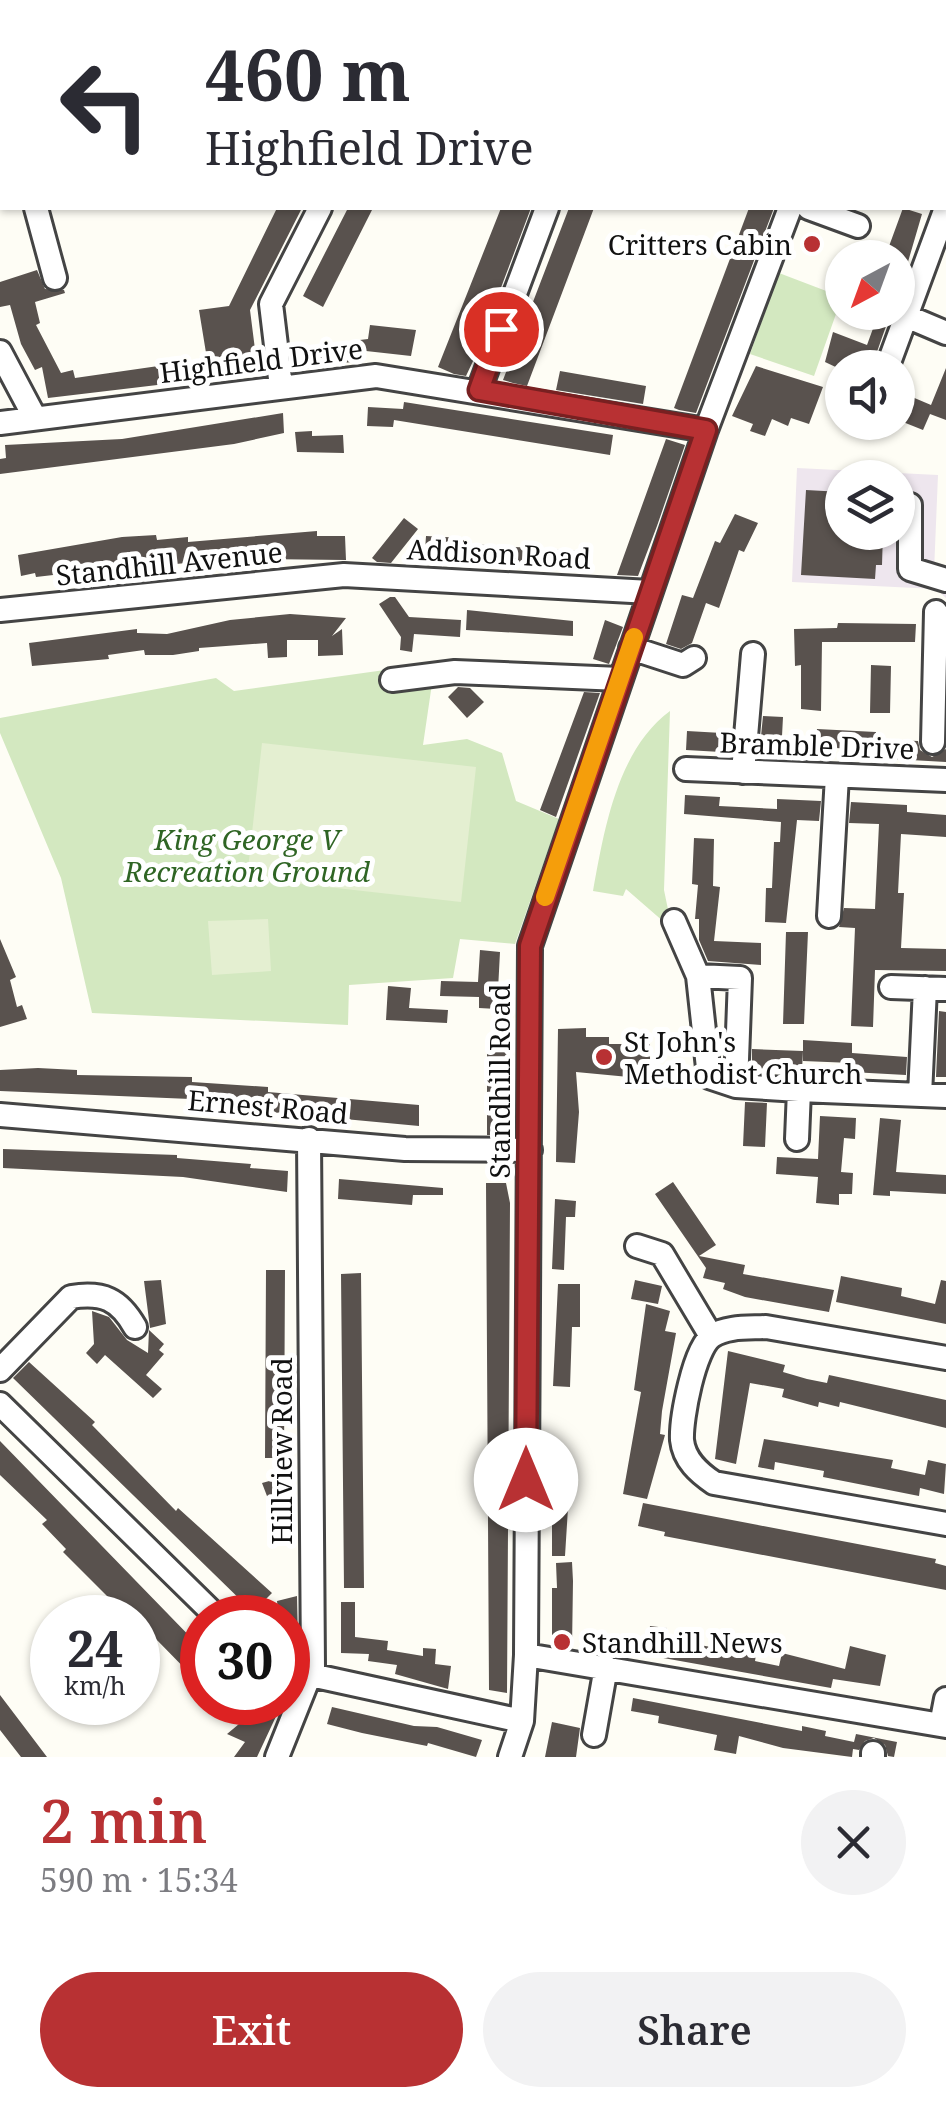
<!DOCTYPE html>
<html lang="en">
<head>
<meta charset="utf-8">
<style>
	:root { --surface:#fff; --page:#f2f2f3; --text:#2b2b33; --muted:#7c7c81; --accent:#b83133 }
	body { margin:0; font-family:"Noto Serif",serif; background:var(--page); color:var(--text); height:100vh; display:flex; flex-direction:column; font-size:38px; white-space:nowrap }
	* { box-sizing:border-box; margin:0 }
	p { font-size:32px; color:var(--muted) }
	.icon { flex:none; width:55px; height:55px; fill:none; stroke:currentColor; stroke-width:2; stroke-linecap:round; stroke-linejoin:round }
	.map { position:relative; height:1757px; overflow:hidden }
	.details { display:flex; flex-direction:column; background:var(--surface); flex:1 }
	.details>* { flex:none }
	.guide { position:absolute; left:0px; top:0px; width:948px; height:210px; box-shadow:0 2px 8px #0004; background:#fff; color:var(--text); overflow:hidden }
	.needle { width:65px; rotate:221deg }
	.controls { position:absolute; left:825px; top:240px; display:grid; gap:20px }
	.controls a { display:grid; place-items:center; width:90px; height:90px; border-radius:50%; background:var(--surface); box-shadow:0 2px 8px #0004; font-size:50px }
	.speed { position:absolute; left:30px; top:1595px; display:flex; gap:20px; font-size:50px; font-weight:700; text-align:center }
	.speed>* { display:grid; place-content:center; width:130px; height:130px; border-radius:50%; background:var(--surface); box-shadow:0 2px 8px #0004; line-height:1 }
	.speed small { font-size:25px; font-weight:400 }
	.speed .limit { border:15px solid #d22; background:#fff; color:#111 }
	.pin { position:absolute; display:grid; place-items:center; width:85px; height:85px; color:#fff; margin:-42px; border:5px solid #fff; border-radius:50%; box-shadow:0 2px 10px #0007 }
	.me { position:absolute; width:110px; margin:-55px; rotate:0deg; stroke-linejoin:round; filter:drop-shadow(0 0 8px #0008) }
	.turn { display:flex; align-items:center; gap:35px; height:210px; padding:0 40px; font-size:45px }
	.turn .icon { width:130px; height:130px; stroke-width:2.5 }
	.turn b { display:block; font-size:70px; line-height:85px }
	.round { display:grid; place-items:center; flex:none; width:105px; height:105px; border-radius:52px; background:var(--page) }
	.headline { display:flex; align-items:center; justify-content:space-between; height:170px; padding:0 40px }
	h1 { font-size:60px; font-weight:600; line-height:75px; color:var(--accent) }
	.cta { display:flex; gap:20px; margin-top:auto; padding:20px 40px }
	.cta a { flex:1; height:115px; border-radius:60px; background:var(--accent); color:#fff; font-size:40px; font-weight:600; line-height:115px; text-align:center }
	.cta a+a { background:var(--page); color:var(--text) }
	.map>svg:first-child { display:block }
	.industrial { fill:#eee6ee; fill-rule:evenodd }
	.green { fill:#d3e8c0 }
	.pitch { fill:#e4efd1 }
	.building { fill:#59524e }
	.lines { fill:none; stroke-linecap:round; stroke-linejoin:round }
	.minor-casing { stroke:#444; stroke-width:28 }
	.major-casing { stroke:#222; stroke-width:35 }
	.minor { stroke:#fff; stroke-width:22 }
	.major { stroke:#efd575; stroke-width:30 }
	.route-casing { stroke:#782021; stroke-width:25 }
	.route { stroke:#b83133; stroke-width:18 }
	.slow { stroke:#f59e0b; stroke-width:18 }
	.poi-dot { fill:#b83133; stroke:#fff; stroke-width:4 }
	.labels { text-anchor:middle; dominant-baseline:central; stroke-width:10; stroke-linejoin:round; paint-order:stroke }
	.poi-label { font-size:28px; fill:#111; stroke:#fff; text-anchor:start }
	.street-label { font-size:28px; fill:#111; stroke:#fff }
	.park-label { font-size:28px; font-style:italic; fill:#2f6524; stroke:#fff }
</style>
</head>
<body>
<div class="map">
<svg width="946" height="1757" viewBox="0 0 946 1757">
	<rect width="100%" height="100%" fill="#fefdf5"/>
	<!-- industrial -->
	<path class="industrial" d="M797,468l141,7 -4,97 12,2v24l-10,-9 -144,-7zM842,478h56v54h-56z"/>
	<!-- green -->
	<path class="green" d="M779,273l63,24 -28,79 -64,-22z
		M435,663l-12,82 44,-6 35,14 14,48 43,18 -44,125 -55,-5 -7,39 -104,7 -1,40 -256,-12 -31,-135 -61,-145v-15l216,-40 18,13z
		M670,711l-6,179 8,39 -46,-40 -3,7 -30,-5c11,-60 24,-141 77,-180z"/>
	<!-- pitch -->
	<path class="pitch" d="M262,743l214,24 -15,135 -214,-24z
		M268,919l3,52 -59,4 -4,-54z"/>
	<!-- building -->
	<path class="building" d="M277,208h25l-52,102 8,63 -210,25 -6,-31 -7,3 -14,-26 -11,-39 -10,2v-25l37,-12 8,19 19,1 1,3 -30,9 5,21 -4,2 25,48 12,-3 2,8 132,-19 -8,-49 30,-4z
		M348,208h25l-50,99 -20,-11z
		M501,208h30l-57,151 -8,17 -12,-2 -16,-7z
		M569,208h25l-67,178 -14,-3 -10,-3z
		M749,208h25l-78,205 -17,-3 -5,-2z
		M903,208l19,6 -24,82v-38h-34l6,-16 18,7z
		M879,312h12l-19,54 -23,-6 -7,10 -17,-8 8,-30 34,13z
		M370,325l46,5 -5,26 -54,-6 1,11 -62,9 -2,-22 74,-9z
		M756,366l67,21 -14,37 -18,-6 -3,8 -16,-7 -7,17 -15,-5 3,-7 -21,-8z
		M946,368v52l-16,-6 -7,16 -25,-10v-29l33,14z
		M560,371l86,15 -3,18 -87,-14z
		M404,402l209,33 -3,20 -216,-35 -1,7 -26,-1 1,-19 35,2z
		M283,413l1,20 -50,11 -234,30v-15l6,-1 -1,-13 117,-6z
		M312,431v5l31,-1 1,18 -47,-1 -2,-20z
		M666,439l19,6 -28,81 -19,50 -21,-1z
		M806,490l36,2v40h41l-1,33h-6l-1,14 -74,-4z
		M735,514l23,9 -14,29 -5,-2 -20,58 -13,-5 -14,40 -11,6 -15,-5 16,-49 11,3 22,-57 5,2z
		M404,518l14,11 -27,34 -14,-1 -5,-4z
		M317,531v5h28l1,24 -87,-1 -62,7 -1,-4 -30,3 -1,-3 -129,15 -1,-4 -14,3 -3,-21 104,-18 34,-2 1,5 31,-3v5z
		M426,536l38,2 -1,15 -38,-2z
		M470,544l107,7 -1,15 -107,-4z
		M390,597h5l14,20 52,3 -1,17 -46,-3 -2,18 -12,-2 1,-13 -22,-33z
		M467,610l106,11v15l-107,-6z
		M290,614l56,4 -14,18 10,-7 1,26 -25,1v-16h-31v17l-19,1 -1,-15 -68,5v3l-26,4h-28l-1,-5 -36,5 1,4 -77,7 -3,-23 108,-14v4l30,1 63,-14z
		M605,620l18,7 -14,37 -16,-5z
		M838,623l78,1 -1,18h-93l-1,69 -20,-2v-44l-6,1 -1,-37 43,-1z
		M871,665l20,1 -1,47h-20z
		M458,687l12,1 14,14 -17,16 -19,-21z
		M584,692l16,1 -44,124 -16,-7z
		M763,716l20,1 -1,19 34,2 -1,8 2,-17 59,3v7l42,2 2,9 12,7 14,-8v13l-71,-4v-8l-60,-3v9l-33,-2v-18h-21z
		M687,731l35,2 -1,19 -35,-2z
		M685,795l35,2 -1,9 58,3v-10l44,2 -2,20 -22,-1 -11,103 -21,-1 1,-34h6l2,-46h6l1,-20 -97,-8z
		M851,802l56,3v7l39,3v22l-45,-3 -3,59h6l-3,55 45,1v22l-71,-1 -2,57 -22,-1 4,-98 -16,-1 5,-19 31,1 4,-85 -30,-1z
		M694,838l20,1 -1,47 7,1 -6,54 47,2v22l-53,-4 -9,-21v-21h-4l3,-34 -6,-1z
		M786,932h22l-4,92h-21z
		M0,939l16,38 -6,3 7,27 5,-2 5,14 -27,8z
		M480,950l20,2 -3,57 -18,-1v-11l-39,-1 1,-15 37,1z
		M388,986l23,2 -2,20 39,2 -1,13 -61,-3z
		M939,1011l7,1v65h-10z
		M586,1028v9h23v7h41v35l-74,-7 3,40 -4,51 -19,-1 2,-133z
		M803,1040l49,3v19v-9l55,4 -1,18 -55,-3 1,-9 -49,-2z
		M487,1045h24l1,90h-25z
		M752,1049l51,2 -1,19 -50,-2z
		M38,1068l39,2v5l115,2v5l76,5v5l151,13v21l-181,-17v-8l-238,-10v-21z
		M745,1102l22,1 -2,44 -22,-1z
		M820,1116l36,2 -1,21 -11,-1 -3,34 12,1 -1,21h-13v11l-23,-2 2,-26 -42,-3 1,-17 41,2z
		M880,1118l21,2 -5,52 50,3v19l-56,-3v5l-17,-1z
		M3,1149l174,6v3l74,6 -1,4 38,3 -1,21 -104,-15 -180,-9z
		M339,1179l104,9v7h-30l-1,10 -74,-6z
		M673,1182l43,63 -17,11 46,9 -2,9 91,16 -5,22 -84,-15 -22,-8 2,-6 -22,-5 3,-10 -51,-74z
		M486,1183h20l4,20 -3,490 -18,-3z
		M555,1199l21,2 -1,16h-9l-2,53 -12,-1z
		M266,1270h19l-1,188h-19z
		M361,1273l3,315h-20l-3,-314z
		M841,1276l61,12 -1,8 34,8 6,-24 5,1v43l-110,-22z
		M161,1280l5,44 -16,4 -6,-47z
		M635,1280l27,6 -4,18 -27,-5z
		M558,1284h22v43h-8l-2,60 -17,-1z
		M646,1304l24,7 -5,20 11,2 -14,78 -2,23 5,1 -18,64 -24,-5 18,-102 -7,-2z
		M92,1311l17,6 18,23 21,13 1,-23 15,14 -5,6 5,4 -18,21 16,14 -9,9 -48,-43 -8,9 -11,-11 8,-9z
		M728,1351l57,14 -2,7 24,7 20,4 2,-8 117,25v28l-106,-26 -1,5 -20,-5 -1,5 -36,-10 2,-8 -34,-6 -14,81 -21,-5z
		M29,1362l66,60 -3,3 84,86 2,-3 94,85 -19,19 -240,-234z
		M764,1439l129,21 -2,8 34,7 3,-15 18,4 -2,30 -24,-6 -1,8 -96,-19 1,-6 -49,-9 -1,8 -16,-3z
		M0,1441l202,208v37l-49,-50 -3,3 -12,-13v-8h-9l-66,-66 3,-3 -24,-25 5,-4 -47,-45z
		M280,1478l15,44 -15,8 -18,-47z
		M643,1503l293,56 -1,4 11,3v24l-282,-54 1,-4 -27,-6z
		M552,1508h16l-3,48h-13z
		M572,1562l1,19 -1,67 -20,-4v-56h5l-1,-25z
		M297,1596l1,47h-10v-25h-9l-2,-17z
		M341,1602h14v35l33,4 -1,9 36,6v-8l13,1 -1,15 16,2 -3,23 -53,-15 2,-9 -29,-4 1,-7 -28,-1z
		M650,1626l17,2 -1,11 90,16 -1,6 24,5 3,-13 63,16 5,-23 36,9 -6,31 -47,-7 -2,9 -218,-39 2,-15 33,6z
		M0,1695l22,29 25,33h-26l-21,-27z
		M633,1698l169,33v-5l24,5 -1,5 29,6 2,-8 41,8 -3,15 -6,-1 -3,-11 -11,-7 -9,3 -6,9 -6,-1 -1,8 -69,-9 -44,-12 -3,18 -22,-4 3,-15 -59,-12 1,-7 -28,-5z
		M229,1702h32l18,8 -22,47h-23l11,-15 -18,-8 18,-15z
		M332,1707l82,19 23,1 45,13 -6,17 -48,-14 -1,3 -65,-13 -35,-9z
		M552,1722l28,6 -4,29h-31z"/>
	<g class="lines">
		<defs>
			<path id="minor" d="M21,2l2,-2
				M205,2l1,-2
				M426,2l2,-2
				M622,2l1,-2
				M914,2l1,-2
				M0,15l2,-1
				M0,180h2
				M36,208l19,70
				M809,208l49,18
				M906,316l40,17
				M0,352l35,66
				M887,368l59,-160
				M281,387l-10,-83 49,-96
				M479,390l68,-182
				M0,423l376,-47 330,54
				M910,505v64l36,11
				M0,610l344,-35 306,17
				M631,648l52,17 11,-7
				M392,680l63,-8 165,7
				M933,742l3,-130
				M686,769l260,11
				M743,772l10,-118
				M829,916l8,-140
				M674,921l24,55 11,101 27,9 63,4
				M698,976l42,2 -4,108
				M891,987l55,2
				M920,1095l5,-107
				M0,1115l405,34 125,1
				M797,1139l2,-49 147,6
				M637,1246l25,8 49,82
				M946,1358l-180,-31c-17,1 -39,-1 -54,9 -18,12 -31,83 -30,104 2,20 17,33 32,43l232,41
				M0,1370l71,-73c32,-5 48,2 64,30
				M0,1404l218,214
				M526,1655l420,71
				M288,1670l234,51
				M941,1725l5,-26
				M594,1735l12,-68
				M277,1757l36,-90 -4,-528
				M510,1757l12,-36 4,-66 4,-709 176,-516 84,-222
				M873,1757v-4"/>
			<path id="major" d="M708,0l4,2
				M945,150h1"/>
		</defs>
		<!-- minor casing -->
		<use href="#minor" class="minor-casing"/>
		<!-- major casing -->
		<use href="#major" class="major-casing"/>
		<!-- minor -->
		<use href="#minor" class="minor"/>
		<!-- major -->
		<use href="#major" class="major"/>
	</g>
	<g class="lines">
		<defs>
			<path id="route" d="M501,329l-22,61 227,40 -176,516 -4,534"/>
		</defs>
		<!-- route casing -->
		<use href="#route" class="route-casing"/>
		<!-- route -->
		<use href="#route" class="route"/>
		<!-- slow -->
		<path class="slow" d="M545,897l89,-260"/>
	</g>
	<!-- markers -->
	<g class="poi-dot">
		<circle cx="812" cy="244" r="10"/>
		<circle cx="604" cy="1057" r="10"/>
		<circle cx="562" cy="1642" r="10"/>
	</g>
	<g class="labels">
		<!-- poi labels -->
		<g class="poi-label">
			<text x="792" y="244" text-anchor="end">Critters Cabin</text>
			<text x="624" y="1041">St John's<tspan x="624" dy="32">Methodist Church</tspan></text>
			<text x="582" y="1642">Standhill News</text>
		</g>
		<!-- street labels -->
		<g class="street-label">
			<text transform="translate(261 360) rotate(-7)">Highfield Drive</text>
			<text transform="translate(499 553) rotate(3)">Addison Road</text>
			<text transform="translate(169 563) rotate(-6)">Standhill Avenue</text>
			<text transform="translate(817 745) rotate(2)">Bramble Drive</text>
			<text transform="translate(499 1081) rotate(-90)">Standhill Road</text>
			<text transform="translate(268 1106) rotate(5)">Ernest Road</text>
			<text transform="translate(281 1451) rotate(-90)">Hillview Road</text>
		</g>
		<!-- park labels -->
		<g class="park-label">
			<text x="247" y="839">King George V<tspan x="247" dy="32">Recreation Ground</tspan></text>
		</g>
	</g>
</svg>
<div class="controls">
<a><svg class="needle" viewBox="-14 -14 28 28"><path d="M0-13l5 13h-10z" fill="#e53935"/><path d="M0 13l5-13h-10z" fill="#7c7c81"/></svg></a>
<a><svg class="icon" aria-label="sound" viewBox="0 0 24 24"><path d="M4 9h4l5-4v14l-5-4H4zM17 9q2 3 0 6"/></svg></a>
<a><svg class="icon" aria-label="layers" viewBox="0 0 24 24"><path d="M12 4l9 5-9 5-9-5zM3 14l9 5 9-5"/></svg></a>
</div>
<div class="speed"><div>24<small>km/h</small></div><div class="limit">30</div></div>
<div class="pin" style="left:501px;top:329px;background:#d93025"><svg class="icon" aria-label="arrive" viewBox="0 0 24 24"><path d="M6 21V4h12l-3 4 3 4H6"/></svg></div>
<svg class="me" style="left:526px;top:1480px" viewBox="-20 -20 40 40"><circle r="19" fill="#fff"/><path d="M0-13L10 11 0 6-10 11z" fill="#b83133"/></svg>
<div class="guide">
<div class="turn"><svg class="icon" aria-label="left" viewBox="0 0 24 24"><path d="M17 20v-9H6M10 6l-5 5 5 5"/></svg><div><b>460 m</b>Highfield Drive</div></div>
</div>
</div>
<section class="details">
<div class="headline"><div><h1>2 min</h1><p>590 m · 15:34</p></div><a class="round"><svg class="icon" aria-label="close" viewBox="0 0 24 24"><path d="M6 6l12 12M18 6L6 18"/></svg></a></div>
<div class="cta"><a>Exit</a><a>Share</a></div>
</section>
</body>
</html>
